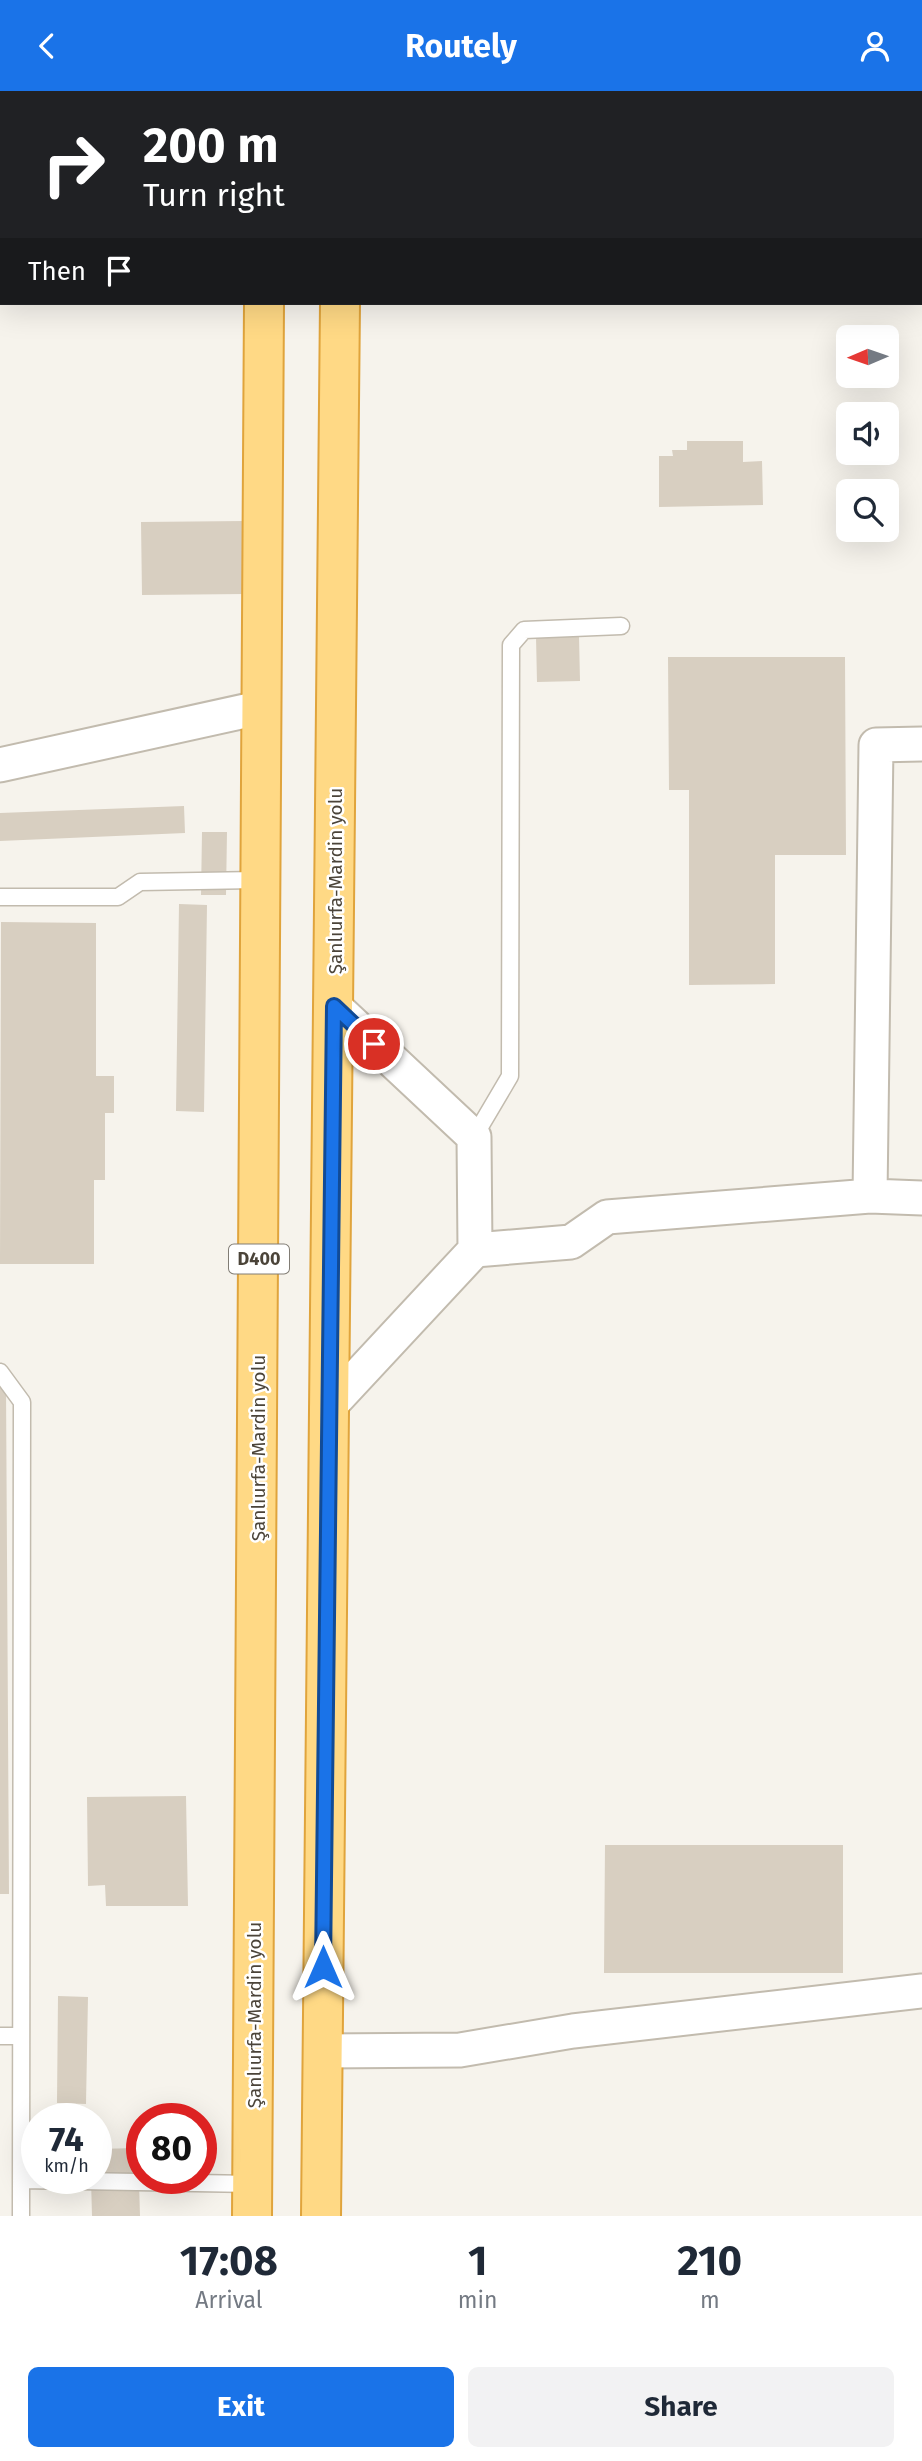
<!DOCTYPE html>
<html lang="en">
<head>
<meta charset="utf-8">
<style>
	:root { --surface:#fff; --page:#f2f2f3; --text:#1f2937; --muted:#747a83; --accent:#1a73e8 }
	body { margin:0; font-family:"Fira Sans",sans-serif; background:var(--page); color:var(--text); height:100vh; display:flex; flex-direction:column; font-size:26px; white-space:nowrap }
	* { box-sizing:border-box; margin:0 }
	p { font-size:23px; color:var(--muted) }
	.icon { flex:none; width:38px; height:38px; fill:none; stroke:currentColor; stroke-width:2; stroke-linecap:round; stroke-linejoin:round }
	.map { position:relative; height:2125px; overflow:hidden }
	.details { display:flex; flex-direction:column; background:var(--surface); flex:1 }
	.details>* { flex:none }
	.top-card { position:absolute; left:0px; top:0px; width:922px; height:214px; box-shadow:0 7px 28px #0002; background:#202124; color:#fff; overflow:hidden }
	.needle { width:46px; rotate:268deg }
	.controls { position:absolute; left:836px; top:234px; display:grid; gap:14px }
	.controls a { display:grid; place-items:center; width:63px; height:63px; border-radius:10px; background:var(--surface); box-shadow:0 7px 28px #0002; font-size:35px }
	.speed { position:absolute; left:21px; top:2012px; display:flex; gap:14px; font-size:35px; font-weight:700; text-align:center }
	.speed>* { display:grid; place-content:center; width:91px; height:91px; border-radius:50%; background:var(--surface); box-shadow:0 7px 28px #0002; line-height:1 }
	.speed small { font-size:18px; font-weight:400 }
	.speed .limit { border:10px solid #d22; background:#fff; color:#111 }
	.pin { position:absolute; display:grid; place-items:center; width:60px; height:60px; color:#fff; margin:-30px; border:4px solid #fff; border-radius:50%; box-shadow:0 2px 7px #0007 }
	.me { position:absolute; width:77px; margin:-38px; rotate:0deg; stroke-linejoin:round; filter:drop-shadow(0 0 5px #0008) }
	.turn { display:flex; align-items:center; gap:24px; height:147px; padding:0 28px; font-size:32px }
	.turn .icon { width:91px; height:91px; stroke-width:2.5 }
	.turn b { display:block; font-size:49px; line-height:60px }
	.then { display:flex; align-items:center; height:66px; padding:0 28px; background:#0003; gap:14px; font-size:26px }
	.eta { display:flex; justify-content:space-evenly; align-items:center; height:119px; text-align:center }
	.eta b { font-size:42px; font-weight:700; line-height:49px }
	.cta { display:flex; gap:14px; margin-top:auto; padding:14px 28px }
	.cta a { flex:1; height:80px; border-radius:10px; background:var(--accent); color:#fff; font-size:28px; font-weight:700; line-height:80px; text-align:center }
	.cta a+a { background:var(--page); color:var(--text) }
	header { display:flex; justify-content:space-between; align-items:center; height:91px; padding:0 28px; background:var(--accent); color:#fff; font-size:32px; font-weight:700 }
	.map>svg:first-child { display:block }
	.building { fill:#d8cfc1 }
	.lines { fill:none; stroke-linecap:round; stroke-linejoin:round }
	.service-casing { stroke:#c2bbae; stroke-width:19 }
	.minor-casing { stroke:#c2bbae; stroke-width:37 }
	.trunk-casing { stroke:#e0a43c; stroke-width:42 }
	.service { stroke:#fff; stroke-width:16 }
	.minor { stroke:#fff; stroke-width:33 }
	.trunk { stroke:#ffd985; stroke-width:38 }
	.route-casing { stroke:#114b97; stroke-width:18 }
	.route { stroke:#1a73e8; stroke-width:12 }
	.labels { text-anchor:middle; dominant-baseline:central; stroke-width:5; stroke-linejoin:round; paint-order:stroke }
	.shield { fill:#fff; stroke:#817c74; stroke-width:2 }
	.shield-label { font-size:18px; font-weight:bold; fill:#4b4439 }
	.street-label { font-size:19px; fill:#4b4439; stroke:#fff }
</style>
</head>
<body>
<header><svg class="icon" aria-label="back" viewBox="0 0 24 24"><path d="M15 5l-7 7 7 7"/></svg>Routely<svg class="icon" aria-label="person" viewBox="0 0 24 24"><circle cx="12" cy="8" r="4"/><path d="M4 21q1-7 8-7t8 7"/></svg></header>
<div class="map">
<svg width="922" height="2125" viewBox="0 0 922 2125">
	<rect width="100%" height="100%" fill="#f6f3ec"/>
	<!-- building -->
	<path class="building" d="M687,350h56v21l19,-1 1,44 -104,2v-51h14l-1,-6h15z
		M244,430l1,73 -103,1 -1,-73z
		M579,545l1,45 -43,1 -1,-45z
		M668,566h177l1,198h-71v129l-86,1v-195h-20z
		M184,715l1,27 -185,8v-28z
		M202,741h25l-1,63h-25z
		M179,813l28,1 -3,207 -28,-1z
		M1,831l95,1v153h18v37h-9v67h-11v84h-94z
		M0,1295h6l3,508h-9z
		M186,1705l2,110h-82l-1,-21 -17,1 -1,-89z
		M605,1754h238v128h-239z
		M58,1905l30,1 -2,107 -29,-1z
		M138,2057l2,68h-48l-1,-37h5v-30z"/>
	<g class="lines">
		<defs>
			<path id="service" d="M0,806h118l22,-15 122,-2
				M474,1046l36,-61 1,-431 13,-15 97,-4
				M0,1281l22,30 -1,814
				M0,1945h20
				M21,2089l232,4"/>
			<path id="minor" d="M0,674l263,-58
				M870,1105l6,-451 46,-1
				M475,1159l96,-8 36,-25 263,-21 52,2
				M327,1318l148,-159 -1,-113 -140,-131
				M322,1960l138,-1 113,-19 349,-40"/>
			<path id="trunk" d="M257,0v2
				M349,2l1,-2
				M252,2125l12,-1913
				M321,2125l19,-1913"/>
		</defs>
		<!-- service casing -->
		<use href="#service" class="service-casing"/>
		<!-- minor casing -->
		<use href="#minor" class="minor-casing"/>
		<!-- trunk casing -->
		<use href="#trunk" class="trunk-casing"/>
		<!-- service -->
		<use href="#service" class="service"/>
		<!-- minor -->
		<use href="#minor" class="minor"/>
		<!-- trunk -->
		<use href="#trunk" class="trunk"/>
	</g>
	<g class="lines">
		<defs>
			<path id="route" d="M323,1876l11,-961 40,38"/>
		</defs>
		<!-- route casing -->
		<use href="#route" class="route-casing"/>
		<!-- route -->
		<use href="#route" class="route"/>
	</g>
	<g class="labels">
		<!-- shield labels -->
		<rect class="shield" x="229" y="1153.5" width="60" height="29" rx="5"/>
		<g class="shield-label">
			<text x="259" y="1168">D400</text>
		</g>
		<!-- street labels -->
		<g class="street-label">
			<text transform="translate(335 790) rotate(-90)">Şanlıurfa-Mardin yolu</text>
			<text transform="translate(258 1357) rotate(-90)">Şanlıurfa-Mardin yolu</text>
			<text transform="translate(254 1924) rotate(-90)">Şanlıurfa-Mardin yolu</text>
		</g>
	</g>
</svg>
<div class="controls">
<a><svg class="needle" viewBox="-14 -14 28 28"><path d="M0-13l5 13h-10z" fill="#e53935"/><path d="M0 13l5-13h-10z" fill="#747a83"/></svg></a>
<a><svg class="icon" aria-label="sound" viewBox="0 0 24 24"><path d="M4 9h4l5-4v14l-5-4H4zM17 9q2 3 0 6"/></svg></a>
<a><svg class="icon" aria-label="search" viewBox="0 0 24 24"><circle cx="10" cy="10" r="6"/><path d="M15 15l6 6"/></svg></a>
</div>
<div class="speed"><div>74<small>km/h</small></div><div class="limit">80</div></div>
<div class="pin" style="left:374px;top:953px;background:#d93025"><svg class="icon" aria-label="arrive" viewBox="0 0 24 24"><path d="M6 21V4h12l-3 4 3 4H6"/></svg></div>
<svg class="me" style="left:323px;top:1876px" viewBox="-20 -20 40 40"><path d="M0-17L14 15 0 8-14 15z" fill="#1a73e8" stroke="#fff" stroke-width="4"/></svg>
<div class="top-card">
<div class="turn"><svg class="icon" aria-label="right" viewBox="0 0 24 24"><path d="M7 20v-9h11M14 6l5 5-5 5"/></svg><div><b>200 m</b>Turn right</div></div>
<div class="then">Then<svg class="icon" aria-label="arrive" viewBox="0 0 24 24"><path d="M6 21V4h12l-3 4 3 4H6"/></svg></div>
</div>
</div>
<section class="details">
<div class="eta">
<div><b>17:08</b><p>Arrival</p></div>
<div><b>1</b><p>min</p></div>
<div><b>210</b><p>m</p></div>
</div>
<div class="cta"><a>Exit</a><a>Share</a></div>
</section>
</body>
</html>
